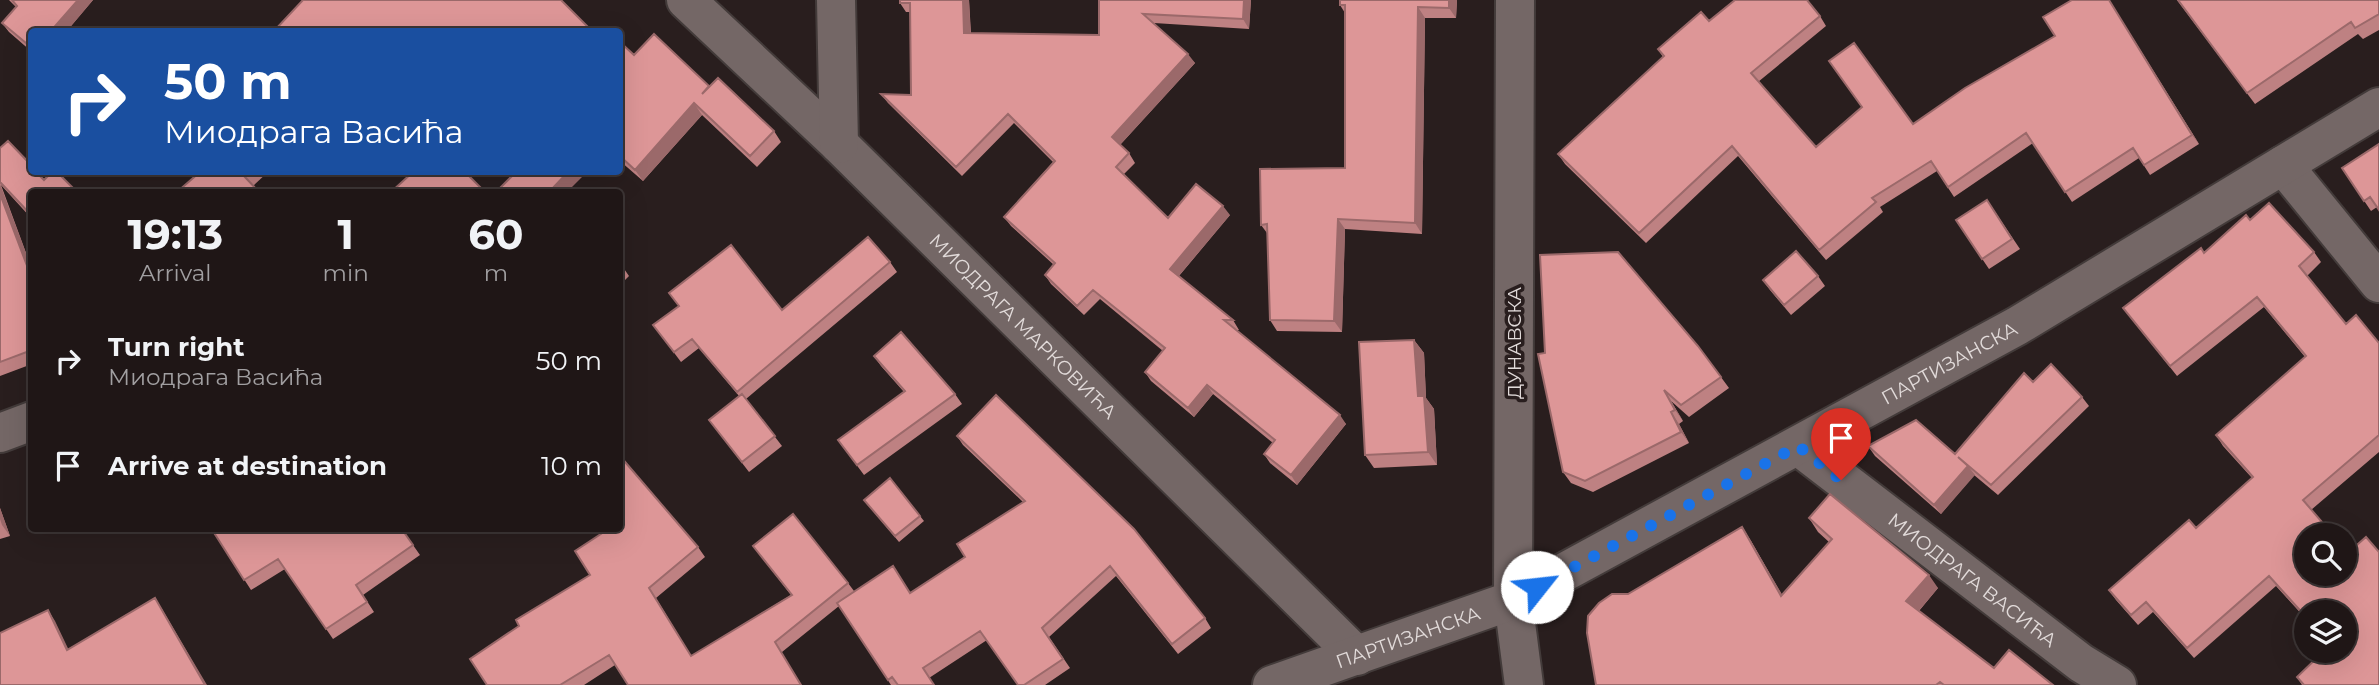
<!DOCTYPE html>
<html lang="en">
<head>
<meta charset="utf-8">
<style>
	:root { --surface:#1f1616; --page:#271f1f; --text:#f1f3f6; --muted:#a19fa1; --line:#3c3535 }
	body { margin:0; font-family:Montserrat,sans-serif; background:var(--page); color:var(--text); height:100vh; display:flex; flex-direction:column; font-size:26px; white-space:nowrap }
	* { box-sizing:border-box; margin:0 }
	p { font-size:23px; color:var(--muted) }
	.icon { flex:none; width:38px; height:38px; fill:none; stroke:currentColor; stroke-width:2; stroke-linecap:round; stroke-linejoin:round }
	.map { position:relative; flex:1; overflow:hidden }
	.side { position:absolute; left:28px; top:189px; width:595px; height:343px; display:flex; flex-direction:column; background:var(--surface); border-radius:7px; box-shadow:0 7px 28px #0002,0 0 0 2px var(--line) }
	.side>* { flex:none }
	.guide { position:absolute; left:28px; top:28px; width:595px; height:147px; border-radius:7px; box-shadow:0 7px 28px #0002,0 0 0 2px var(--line); background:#1a4fa0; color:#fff; overflow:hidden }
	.controls { position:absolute; left:2294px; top:523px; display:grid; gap:14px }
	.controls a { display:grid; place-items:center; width:63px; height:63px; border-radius:50%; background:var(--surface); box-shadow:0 7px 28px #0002,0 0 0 2px var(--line); font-size:35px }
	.pin { position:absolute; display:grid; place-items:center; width:60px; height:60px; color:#fff; margin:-72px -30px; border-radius:50% 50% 50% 0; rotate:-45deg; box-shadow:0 0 7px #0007 }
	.pin .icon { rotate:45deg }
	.me { position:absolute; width:77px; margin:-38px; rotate:61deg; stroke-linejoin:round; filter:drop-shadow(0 0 5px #0008) }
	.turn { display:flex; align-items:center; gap:24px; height:147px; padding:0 21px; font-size:32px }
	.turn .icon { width:91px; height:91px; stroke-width:2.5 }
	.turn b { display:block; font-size:49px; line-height:60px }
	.eta { display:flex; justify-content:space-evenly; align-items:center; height:119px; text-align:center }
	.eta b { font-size:42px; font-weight:700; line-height:49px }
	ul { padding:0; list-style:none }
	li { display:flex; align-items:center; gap:21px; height:105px; padding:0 21px }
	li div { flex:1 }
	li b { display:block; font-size:26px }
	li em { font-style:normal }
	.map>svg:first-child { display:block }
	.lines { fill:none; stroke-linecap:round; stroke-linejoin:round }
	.minor-casing { stroke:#433b3a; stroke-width:42 }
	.minor { stroke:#746766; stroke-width:38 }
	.wall { fill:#be8182 }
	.shaded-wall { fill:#9b696a }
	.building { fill:#dd9697; stroke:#9b696a; stroke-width:2 }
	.route { stroke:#1a73e8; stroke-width:12; stroke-dasharray:0 21.6 }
	.labels { text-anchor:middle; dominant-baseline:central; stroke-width:7; stroke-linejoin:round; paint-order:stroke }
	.street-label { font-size:19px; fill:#e2dbda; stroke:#291e1e }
</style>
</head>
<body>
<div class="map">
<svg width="2379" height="685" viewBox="0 0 2379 685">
	<rect width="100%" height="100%" fill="#291e1e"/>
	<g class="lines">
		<defs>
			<g id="minor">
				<path id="s1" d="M686,0l153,144 518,512"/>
				<path d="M836,0l3,144"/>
				<path d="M1515,0l-2,600 11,85"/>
				<path d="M2283,165l96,118"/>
				<path d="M0,433l32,-12"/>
				<path id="s2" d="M1798,446l283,217 36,22"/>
				<path id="s3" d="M1272,685l241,-85 504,-274 362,-219"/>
			</g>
		</defs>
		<!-- minor casing -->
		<use href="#minor" class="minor-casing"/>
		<!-- minor -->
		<use href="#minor" class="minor"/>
	</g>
	<!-- wall -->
	<path class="wall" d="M9,0h84l-27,32h-34v20l-23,-20 -7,-9 14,-16z
		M969,0l2,33 128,2v-35h152l-2,29 -95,-6 41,40 -75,82 9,8 6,10 -11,11 44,44 62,-3 -51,61 54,44 6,10h-4l111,94 -49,61 -27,-22 -6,-9 9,-11 -60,-49 -19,23 -43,-36 -6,-9 18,-21 -63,-52 -16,16 -33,-31 -6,-9 9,-10 -43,-39 -7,-9 49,-55 -39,-39 -52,53 -74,-73 -7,-9 30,1 -1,-83h-4l-6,-9z
		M1457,0l-1,18h-31l-3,216 -77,-5 -3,103 -65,-1 -7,-11 -3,-87 -6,-8 84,-57v-155l-5,-8z
		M2109,0l90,144 -49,31 -11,-17 -67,44 -39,-59 -79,54 -17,-26 -57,36 3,5 -57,48 -88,-104 -92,87 -81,-79 -7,-10 105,-97 -5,-8 51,-28 111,-5 6,10 -68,56 58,65 97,-23 142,-88z
		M2177,0h202v30l-16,9 -5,-5 -103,70z
		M620,42l14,13 75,31 65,45 7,11 -24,25 -55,-52 -59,66 -23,-20z
		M2379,144l-2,63 -6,4 -29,-43z
		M0,148l44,32 -12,12v27l-31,-34 31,84v95l-32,12z
		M200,172h68l-15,14z
		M1987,200l33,49 -31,20 -33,-49z
		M2250,220l64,32 7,10 -14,14 39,48 33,19v109l-68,58 68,175h-77l-5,-8 48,-26 -39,-39v7l-30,-33 -82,72 -41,-46 -15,13 -22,-25 -7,-10 87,-62 56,-50 -29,-32 -7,-11 89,-78 -41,-50 -87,69 -54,-68z
		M890,262l7,10 -151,127 36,47 -33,26 -40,-52 30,-24 -40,-48 -18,14 -21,-28 122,-24z
		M620,263l9,13 -9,9z
		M1818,276l7,10 -34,29 -21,-25 -7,-10z
		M1414,340l10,13 2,45 8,11 3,56 -63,3 -9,-13z
		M1698,346l31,42 -40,29 -18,-16 12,20 -4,3 10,19 -96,49 -22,-9 -8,-11z
		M874,356l81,38 7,10 -98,71 -26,-35 66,-48 -23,-26z
		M2033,382l49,15 7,9 -91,89 -24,-20 -33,39 -66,-58 -7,-10 87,8z
		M957,436l248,182 6,10 -33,26 -62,-78 -67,61 21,31 -25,17h-27l-31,-45 -58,38 5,7h-43l-52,-79 -57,46 -167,13 -31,20h-97l32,-59 71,-51 19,-46 -1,-1h12l78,19 7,10 -49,41 35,58 100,-61 -38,-49 95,37 6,8 57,2 54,-36 58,-55 -60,-57z
		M864,500l56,16 4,5 -25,21z
		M0,508l10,28 -10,3z
		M1809,518l129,70 -19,23 75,57 15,-18 44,35h-457l32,-91 114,-67 9,14 31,54 47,-53 -11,-10z
		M211,528h190l19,27 -57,40 11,17 -41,27 -48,-70 -34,21z"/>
	<!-- shaded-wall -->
	<path class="shaded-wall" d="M78,0h15l-27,32h-16z
		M963,0h6l2,42 -7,-9z
		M1244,0h7l-2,29 -6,-10z
		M1449,0h8l-1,18 -7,-10z
		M2109,0l90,144 -7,-9z
		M1418,7l7,11 -3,216 -7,-11z
		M1188,54l7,9 -76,83 -7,-9z
		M694,103l8,12 -59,66 -8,-11z
		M568,172h19l-20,20h-16l-1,-1z
		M0,184l32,85v10l-32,-85z
		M1223,206l7,9 -53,63 -7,-9z
		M1338,219l7,10 -3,103 -8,-11z
		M1414,340l10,13 2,45 8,11 3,56 -9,-13 -10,-56z
		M1207,385l6,9 -19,23 -6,-9z
		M1664,390l7,11 12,20 -8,-11z
		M1671,412l8,12 10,19 -8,-11z
		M1340,415l6,9 -49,61 -6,-10z
		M1968,466l7,9 -34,39 -7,-9z
		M0,508l10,28 -8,-11 -2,-6z
		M1742,527l9,14 40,69 -10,-14z
		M1929,575l9,13 -22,26 -10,-13z
		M155,598l7,11 45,76h-2z
		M48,610l7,11 19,40 -7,-11z"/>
	<!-- building -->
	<path class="building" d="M12,0h66l-28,32h-18v16l-30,-25 15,-17z
		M303,0h258l32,32h-61l-3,-4 -4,4h-252z
		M900,0h63l1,33 135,2v-35h145l-1,19 -100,-5 45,40 -76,83 17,16 -13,14 52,51 28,-34 27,22 -53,63 63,51h-9l116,95 -49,60 -27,-21 11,-14 -68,-55 -19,23 -43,-36 20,-24 -72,-58 -16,16 -32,-31 10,-12 -51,-46 51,-56 -47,-47 -52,53 -75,-73 30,1 -1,-92h-10z
		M1340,0h109v8l-31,-1 -3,216 -77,-4 -4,102 -64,-1 -3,-96 -6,1 -1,-56 85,-1v-163h-5z
		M1735,0h72l13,16 -69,57 65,74 46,-40 -33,-46 25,-18 59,81 52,-36 90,-52 -12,-19 29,-17h37l83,135 -48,30 -11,-17 -68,44 -39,-59 -78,54 -17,-26 -59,37 4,4 -57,48 -87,-104 -93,87 -81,-79 106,-98 -6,-7 43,-37 8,9z
		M2178,0h201v14l-24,14 -4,-6 -104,71z
		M654,34l55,52 -7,8 16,-16 56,53 -24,25 -56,-53 -59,67 -15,-14v-114l14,13z
		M8,141l24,25v6h4l8,8 8,-8h5l20,20h-45v24l-32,-34v-34z
		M2379,144v66l-9,-13 -6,4 -22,-33z
		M200,172h49l-5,4 15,16h-82z
		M412,172h53l20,20h-94l22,-20z
		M516,172h52l-18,19 1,1h-55z
		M0,194l32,85v71l-32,12z
		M1987,200l25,39 -30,20 -26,-39z
		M2269,203l45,49 -15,14 47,58 10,-9 23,28v92l-76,65 31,36h-28v38h39v-26l4,4 17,-15 13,15v133h-75l-7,-8 27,-26h21v-39h-39v5l-37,-41 -82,72 -41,-46 -15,13 -22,-25 80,-70 7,8 57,-51 -37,-42 90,-79 -49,-59 -87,69 -47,-58 78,-60 3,5 42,-38 4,5z
		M868,237l22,25 -153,130 -45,-53 -18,13 -21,-27 26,-19 -10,-13 62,-48 51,65z
		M1796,251l22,25 -34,29 -21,-25z
		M1618,252l80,94 23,31 -40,28 -17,-15 11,20 -4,2 10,20 -96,49 -22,-9 -25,-118 7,-1 -5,-98z
		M901,332l54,62 -98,71 -19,-25 67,-49 -31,-35z
		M1414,340l4,56h6l4,56 -63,3 -6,-113z
		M2051,364l31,33 -91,88 -33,-28 10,9 -34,39 -66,-59 48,-26 39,34 69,-81 9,9z
		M742,394l33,42 -33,26 -33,-42z
		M996,395l138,134 71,89 -33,26 -62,-78 -68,62 21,31 -39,26h-6l-38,-54 -57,37 11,17h-36l-6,-8 -4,3 -51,-77 56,-37 17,27 55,-36 -8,-13 68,-43 -68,-65z
		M620,456l78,91 -49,41 42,68 101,-61 -39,-49 40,-32 55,69 -73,59 26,43h-173l-19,-30 -49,30h-73l-17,-26 49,-33 -3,-6 74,-45 -15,-24 35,-23h10z
		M890,478l30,38 -25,20 -31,-36z
		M1830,494l99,81 -23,26 88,67 15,-18 44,35h-109l-4,-3 -4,3h-340l-9,-52 1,-17 11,-13 13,-9h16l114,-67 39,69 51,-57 -23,-21z
		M211,528h190l12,17 -57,40 11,17 -41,27 -48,-70 -34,21z
		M155,598l50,87h-205v-52l48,-23 19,40z"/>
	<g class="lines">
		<!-- route -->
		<path class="route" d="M1537,587l261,-141 43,34"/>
	</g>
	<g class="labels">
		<!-- street labels -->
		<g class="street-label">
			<text stroke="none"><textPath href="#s1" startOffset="469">МИОДРАГА МАРКОВИЋА</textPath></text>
			<text transform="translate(1514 343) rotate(-90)">ДУНАВСКА</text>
			<text stroke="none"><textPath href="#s3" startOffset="752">ПАРТИЗАНСКА</textPath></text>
			<text stroke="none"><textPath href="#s2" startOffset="220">МИОДРАГА ВАСИЋА</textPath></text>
			<text stroke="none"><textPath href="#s3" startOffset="144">ПАРТИЗАНСКА</textPath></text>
		</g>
	</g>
</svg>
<div class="controls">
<a><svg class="icon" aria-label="search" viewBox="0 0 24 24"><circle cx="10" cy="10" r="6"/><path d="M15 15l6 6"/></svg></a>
<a><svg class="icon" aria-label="layers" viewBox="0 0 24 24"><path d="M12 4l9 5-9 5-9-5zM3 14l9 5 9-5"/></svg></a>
</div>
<div class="pin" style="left:1841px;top:480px;background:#d93025"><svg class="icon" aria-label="arrive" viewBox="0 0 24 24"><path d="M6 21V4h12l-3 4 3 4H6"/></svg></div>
<svg class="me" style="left:1537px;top:587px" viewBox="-20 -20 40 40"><circle r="19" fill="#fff"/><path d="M0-13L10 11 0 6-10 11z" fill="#1a73e8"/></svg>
<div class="guide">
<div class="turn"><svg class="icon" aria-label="right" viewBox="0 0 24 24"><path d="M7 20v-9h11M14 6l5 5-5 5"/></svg><div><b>50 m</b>Миодрага Васића</div></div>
</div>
<section class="side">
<div class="eta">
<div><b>19:13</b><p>Arrival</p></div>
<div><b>1</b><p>min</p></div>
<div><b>60</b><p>m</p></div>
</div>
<ul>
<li><svg class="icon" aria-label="right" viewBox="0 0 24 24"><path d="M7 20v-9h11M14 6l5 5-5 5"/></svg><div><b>Turn right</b><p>Миодрага Васића</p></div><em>50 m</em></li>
<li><svg class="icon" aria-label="arrive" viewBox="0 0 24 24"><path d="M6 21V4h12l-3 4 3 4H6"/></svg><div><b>Arrive at destination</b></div><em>10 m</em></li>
</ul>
</section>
</div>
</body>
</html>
